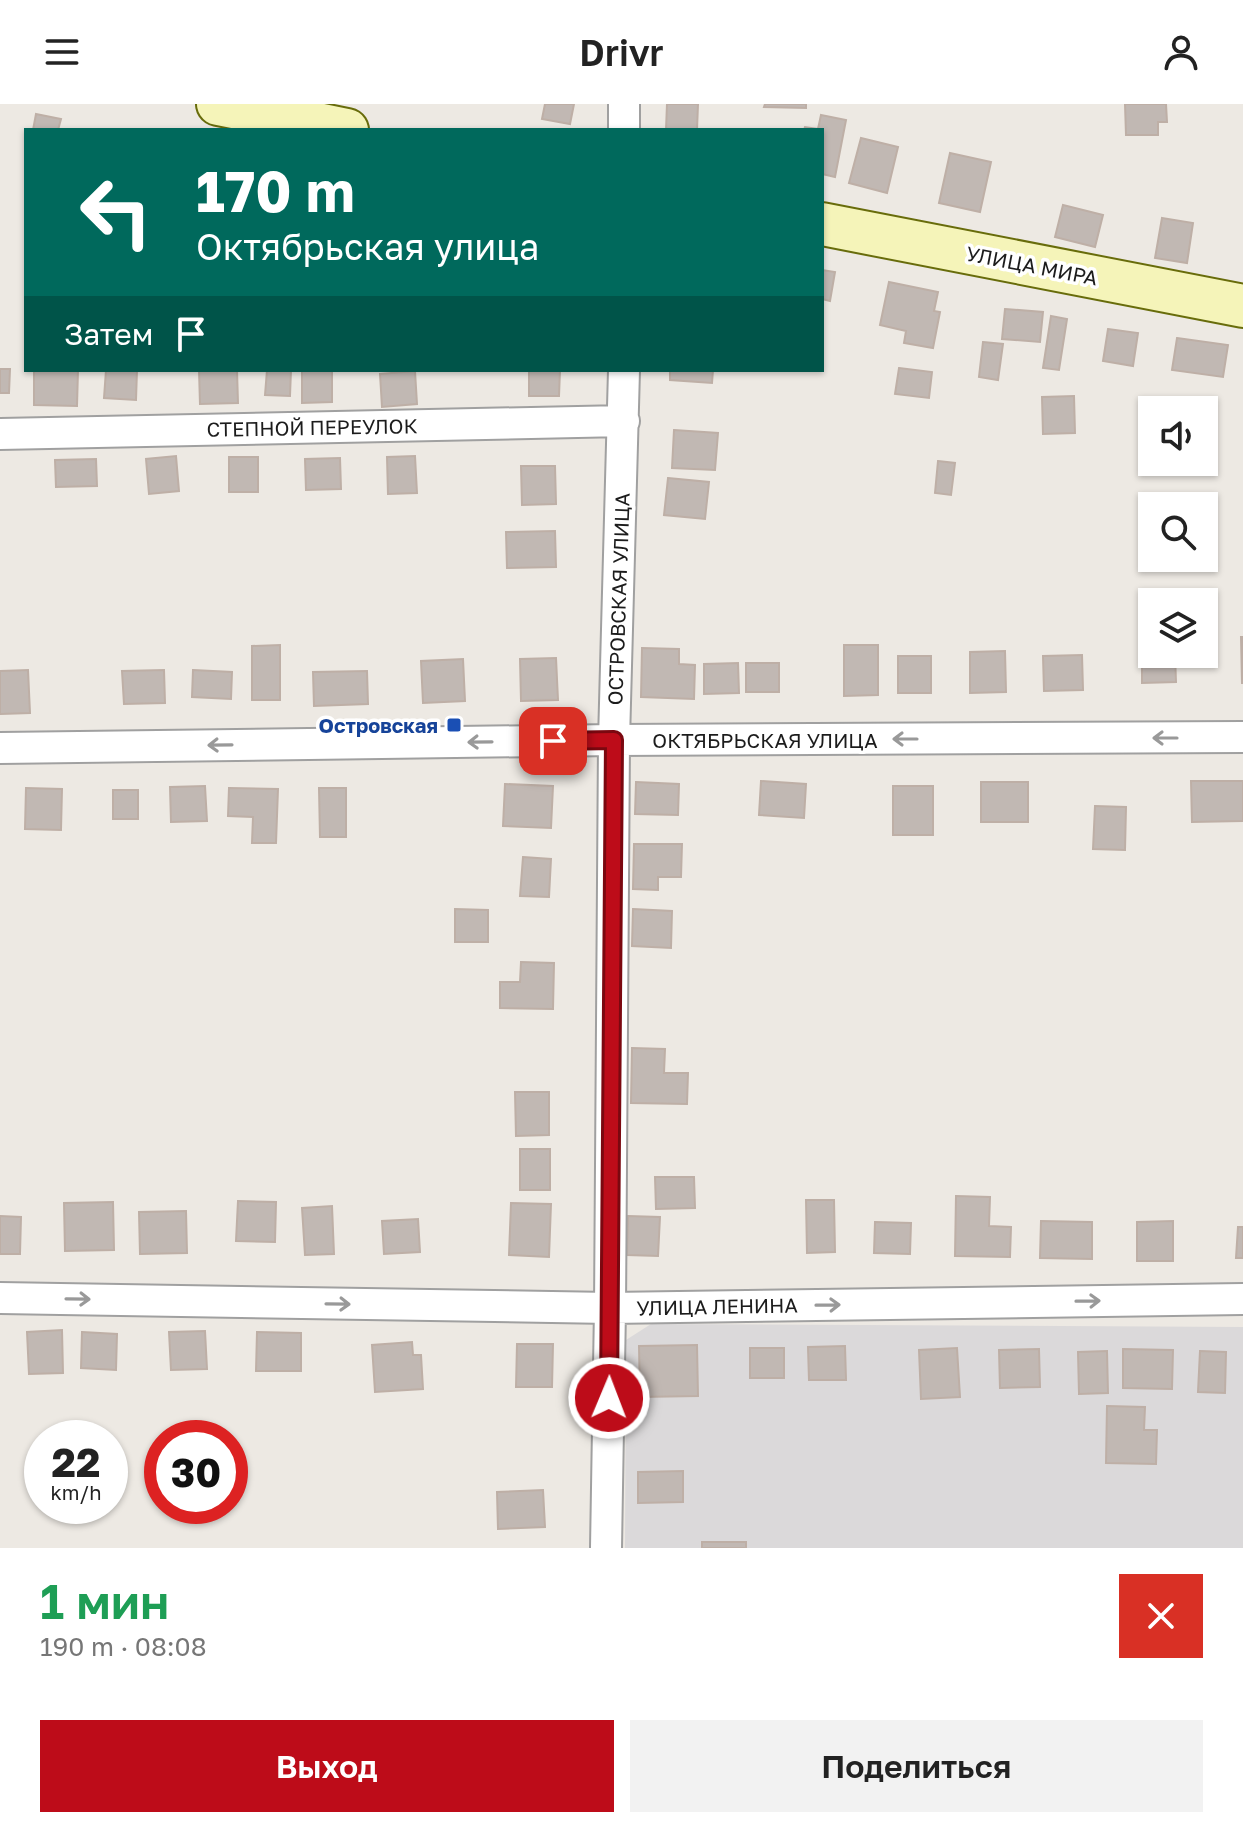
<!DOCTYPE html>
<html lang="ru">
<head>
<meta charset="utf-8">
<style>
	:root { --surface:#fff; --page:#f2f2f2; --text:#222; --muted:#767676; --accent:#bd0c19 }
	body { margin:0; font-family:"Golos Text",sans-serif; background:var(--page); color:var(--text); height:100vh; display:flex; flex-direction:column; font-size:30px; white-space:nowrap }
	* { box-sizing:border-box; margin:0 }
	p { font-size:26px; color:var(--muted) }
	.icon { flex:none; width:44px; height:44px; fill:none; stroke:currentColor; stroke-width:2; stroke-linecap:round; stroke-linejoin:round }
	.map { position:relative; height:1444px; overflow:hidden }
	.sheet { display:flex; flex-direction:column; background:var(--surface); flex:1 }
	.sheet>* { flex:none }
	.top-card { position:absolute; left:24px; top:24px; width:800px; height:244px; border-radius:0px; box-shadow:0 2px 6px #0004; background:#00695c; color:#fff; overflow:hidden }
	.controls { position:absolute; left:1138px; top:292px; display:grid; gap:16px }
	.controls a { display:grid; place-items:center; width:80px; height:80px; border-radius:0px; background:var(--surface); box-shadow:0 2px 6px #0004; font-size:40px }
	.speed { position:absolute; left:24px; top:1316px; display:flex; gap:16px; font-size:40px; font-weight:700; text-align:center }
	.speed>* { display:grid; place-content:center; width:104px; height:104px; border-radius:50%; background:var(--surface); box-shadow:0 2px 6px #0004; line-height:1 }
	.speed small { font-size:20px; font-weight:400 }
	.speed .limit { border:12px solid #d22; background:#fff; color:#111 }
	.pin { position:absolute; display:grid; place-items:center; width:68px; height:68px; color:#fff; margin:-34px; border-radius:16px; box-shadow:0 4px 12px #0006 }
	.me { position:absolute; width:88px; margin:-44px; rotate:1deg; stroke-linejoin:round; filter:drop-shadow(0 0 6px #0008) }
	.turn { display:flex; align-items:center; gap:28px; height:168px; padding:0 40px; font-size:36px }
	.turn .icon { width:104px; height:104px; stroke-width:2.5 }
	.turn b { display:block; font-size:56px; line-height:68px }
	.then { display:flex; align-items:center; height:76px; padding:0 40px; background:#0003; gap:16px; font-size:30px }
	.round { display:grid; place-items:center; flex:none; width:84px; height:84px; border-radius:0px; background:var(--page) }
	.headline { display:flex; align-items:center; justify-content:space-between; height:136px; padding:0 40px }
	h1 { font-size:48px; font-weight:600; line-height:60px; color:#1e9e55 }
	.primary-button { display:flex; gap:16px; margin-top:auto; padding:16px 40px }
	.primary-button a { flex:1; height:92px; border-radius:0px; background:var(--accent); color:#fff; font-size:32px; font-weight:600; line-height:92px; text-align:center }
	.primary-button a+a { background:var(--page); color:var(--text) }
	header { display:flex; justify-content:space-between; align-items:center; height:104px; padding:0 40px; background:var(--surface); font-size:36px; font-weight:600 }
	.map>svg:first-child { display:block }
	.residential { fill:#dbd9da }
	.building { fill:#c1b8b3; stroke:#beafa6; stroke-width:2 }
	.lines { fill:none; stroke-linecap:round; stroke-linejoin:round }
	.street-casing { stroke:#a0a0a0; stroke-width:34 }
	.secondary-casing { stroke:#686c0b; stroke-width:46 }
	.street { stroke:#fff; stroke-width:30 }
	.secondary { stroke:#f5f4b9; stroke-width:42 }
	.oneway { stroke:#999 }
	.route-casing { stroke:#7b0810; stroke-width:20 }
	.route { stroke:#bd0c19; stroke-width:14 }
	.transit-dot { fill:#1a4fb4; stroke:#fff; stroke-width:3 }
	.labels { text-anchor:middle; dominant-baseline:central; stroke-width:7; stroke-linejoin:round; paint-order:stroke }
	.street-label { font-size:20px; fill:#1c1c1c; stroke:#fff }
	.transit-label { font-size:20px; font-weight:bold; fill:#164399; stroke:#fff; text-anchor:end }
</style>
</head>
<body>
<header><svg class="icon" aria-label="menu" viewBox="0 0 24 24"><path d="M4 6h16M4 12h16M4 18h16"/></svg>Drivr<svg class="icon" aria-label="person" viewBox="0 0 24 24"><circle cx="12" cy="8" r="4"/><path d="M4 21q1-7 8-7t8 7"/></svg></header>
<div class="map">
<svg width="1243" height="1444" viewBox="0 0 1243 1444">
	<rect width="100%" height="100%" fill="#ede9e3"/>
	<!-- residential -->
	<path class="residential" d="M651,1220l592,3v221h-618l1,-208z"/>
	<!-- building -->
	<path class="building" d="M545,0h29l-4,20 -28,-5z
		M667,0h31l-1,26h-31z
		M765,0h41v4l-42,-1z
		M1125,0h41l1,18h-9v13h-32z
		M36,10l25,5 -3,11h-25z
		M821,11l25,5 -11,57 -13,-3v-44h-18l1,-3 13,2z
		M861,34l37,9 -11,46 -38,-10z
		M950,49l41,9 -11,50 -41,-9z
		M1063,101l40,10 -8,32 -40,-10z
		M1162,114l31,5 -6,40 -32,-5z
		M822,166l13,2 -5,29 -8,-2z
		M889,178l49,10 -4,19 6,1 -7,36 -29,-5 2,-12 -26,-6z
		M1005,205l38,3 -3,30 -38,-3z
		M1051,212l16,3 -8,51 -16,-2z
		M1108,225l30,4 -5,33 -30,-5z
		M1177,234l51,7 -5,32 -51,-7z
		M983,238l20,2 -5,36 -19,-3z
		M899,264l33,4 -3,26 -34,-4z
		M0,265h10l-1,24h-9z
		M34,266h44l-1,36 -43,-1z
		M106,266h31l-1,30 -32,-2z
		M199,266h38l1,33 -38,1z
		M267,266h24l-1,26 -25,-1z
		M302,266h30v32l-30,1z
		M529,266h31l-1,26h-30z
		M670,266h43l-1,13 -42,-3z
		M415,267l2,33 -35,3 -2,-33z
		M1074,292l1,37 -32,1 -1,-37z
		M674,326l44,3 -3,37 -43,-2z
		M176,352l3,35 -30,3 -3,-35z
		M415,352l2,37 -29,1 -1,-37z
		M229,353h29v35h-29z
		M340,354l1,31 -35,1 -1,-31z
		M96,355l1,27 -41,1 -1,-27z
		M938,357l17,2 -4,32 -16,-2z
		M521,362h34l1,38 -34,1z
		M668,374l41,4 -4,37 -41,-4z
		M555,427l1,36 -49,1 -1,-36z
		M1241,533h2v46h-1z
		M280,541v55h-28v-54z
		M844,541h34v50l-34,1z
		M642,544l37,1v15l16,1 -1,34 -53,-2z
		M1005,547l1,41 -36,1v-41z
		M1175,550l1,28 -34,1v-28z
		M1082,551l1,35 -39,1 -1,-35z
		M898,552h33v37h-33z
		M556,554l2,42 -37,1 -1,-42z
		M463,555l2,42 -42,2 -2,-42z
		M738,559l1,30 -35,1v-30z
		M746,559h33v29h-33z
		M28,566l2,43 -30,1v-43z
		M164,566l1,33 -41,1 -2,-33z
		M193,566l39,2 -1,27 -39,-2z
		M367,567l1,33 -54,2 -1,-34z
		M761,677l45,3 -2,34 -45,-3z
		M1191,677h52v40l-51,1z
		M636,678l43,2 -1,31 -43,-1z
		M981,678h47v40h-47z
		M505,680l48,2 -2,42 -48,-2z
		M205,682l2,35 -36,1 -1,-35z
		M893,682h40v49h-40z
		M26,684l36,1 -1,41 -36,-1z
		M229,684l49,1 -2,54h-24l1,-26 -25,-1z
		M319,684h27v49h-26z
		M113,686h25v29h-25z
		M1095,702l31,1 -1,43 -32,-1z
		M634,740h48l-1,33h-23v13l-25,-1z
		M523,753l28,2 -2,38 -29,-1z
		M455,805l33,1v32h-33z
		M633,805l39,2 -1,37 -39,-2z
		M521,858l33,1 -1,46 -53,-1v-26h20z
		M632,944l33,1 -1,24h24l-1,31 -56,-1z
		M515,988h34v43l-33,1z
		M520,1045h30v41h-30z
		M655,1073h39l1,31 -39,1z
		M956,1092l34,1 -1,29 22,1 -1,30 -55,-1z
		M806,1096h28l1,52 -28,1z
		M238,1097l38,1 -1,40 -39,-1z
		M113,1098l1,48 -49,1 -1,-48z
		M511,1099l40,1 -2,53 -40,-2z
		M332,1102l2,48 -29,1 -3,-47z
		M186,1107l1,42 -47,1 -1,-42z
		M0,1112l21,1 -1,37h-20z
		M628,1112l32,1 -2,39 -31,-1z
		M418,1115l2,33 -36,2 -2,-33z
		M1041,1117l51,1v37l-52,-1z
		M1173,1117v40h-36v-39z
		M875,1118l36,1 -1,31 -36,-1z
		M1238,1123h5v31h-7z
		M62,1226l1,43 -34,1 -2,-42z
		M205,1227l2,38 -36,1 -2,-38z
		M82,1228l35,2 -1,36 -35,-2z
		M257,1228l44,1v38h-45z
		M412,1238l1,13h8l2,34 -48,3 -3,-47z
		M517,1240h36l-1,43h-36z
		M697,1241l1,51 -58,1 -1,-51z
		M845,1242l1,34h-37l-1,-33z
		M750,1244h34v30h-34z
		M957,1244l3,49 -39,2 -2,-49z
		M1039,1245l1,38 -40,1 -1,-38z
		M1123,1245l50,1 -1,39 -49,-1z
		M1107,1247l1,42 -29,1 -1,-42z
		M1200,1247l26,1 -1,41 -27,-1z
		M1107,1302l38,1 -1,23h13l-1,34 -50,-1z
		M683,1367v31l-45,1v-31z
		M543,1386l2,37 -47,2 -1,-37z
		M702,1438h44v6h-44z"/>
	<g class="lines">
		<defs>
			<path id="street" d="M624,26v-26
				M0,330l624,-13
				M0,644l614,-8 629,-3
				M0,1194l610,10 633,-9
				M606,1444l4,-240 4,-568 10,-370"/>
			<path id="secondary" d="M218,0l129,26
				M822,120l421,82"/>
		</defs>
		<!-- street casing -->
		<use href="#street" class="street-casing"/>
		<!-- secondary casing -->
		<use href="#secondary" class="secondary-casing"/>
		<!-- street -->
		<use href="#street" class="street"/>
		<!-- secondary -->
		<use href="#secondary" class="secondary"/>
	</g>
	<!-- one-way arrows -->
	<defs><path id="oneway-shaft" d="M-6 0H5M1.5-3L5.5 0L1.5 3" fill="none" stroke-width="1.6" stroke-linecap="round" stroke-linejoin="round" transform="scale(2)"/></defs>
	<g class="oneway">
		<use href="#oneway-shaft" transform="translate(1165 634) rotate(180)"/>
		<use href="#oneway-shaft" transform="translate(905 635) rotate(180)"/>
		<use href="#oneway-shaft" transform="translate(480 638) rotate(179)"/>
		<use href="#oneway-shaft" transform="translate(220 641) rotate(179)"/>
		<use href="#oneway-shaft" transform="translate(78 1195) rotate(1)"/>
		<use href="#oneway-shaft" transform="translate(1088 1197) rotate(-1)"/>
		<use href="#oneway-shaft" transform="translate(338 1200) rotate(1)"/>
		<use href="#oneway-shaft" transform="translate(828 1201) rotate(-1)"/>
	</g>
	<g class="lines">
		<defs>
			<path id="route" d="M553,637l61,-1 -5,658"/>
		</defs>
		<!-- route casing -->
		<use href="#route" class="route-casing"/>
		<!-- route -->
		<use href="#route" class="route"/>
	</g>
	<!-- markers -->
	<rect class="transit-dot" x="446" y="613" width="16" height="16" rx="4"/>
	<g class="labels">
		<!-- street labels -->
		<g class="street-label">
			<text transform="translate(1032 161) rotate(11)">УЛИЦА МИРА</text>
			<text transform="translate(312 323) rotate(-1)">СТЕПНОЙ ПЕРЕУЛОК</text>
			<text transform="translate(618 495) rotate(-88)">ОСТРОВСКАЯ УЛИЦА</text>
			<text x="765" y="636">ОКТЯБРЬСКАЯ УЛИЦА</text>
			<text transform="translate(717 1202) rotate(-1)">УЛИЦА ЛЕНИНА</text>
		</g>
		<!-- transit labels -->
		<g class="transit-label">
			<text x="438" y="621">Островская</text>
		</g>
	</g>
</svg>
<div class="controls">
<a><svg class="icon" aria-label="sound" viewBox="0 0 24 24"><path d="M4 9h4l5-4v14l-5-4H4zM17 9q2 3 0 6"/></svg></a>
<a><svg class="icon" aria-label="search" viewBox="0 0 24 24"><circle cx="10" cy="10" r="6"/><path d="M15 15l6 6"/></svg></a>
<a><svg class="icon" aria-label="layers" viewBox="0 0 24 24"><path d="M12 4l9 5-9 5-9-5zM3 14l9 5 9-5"/></svg></a>
</div>
<div class="speed"><div>22<small>km/h</small></div><div class="limit">30</div></div>
<div class="pin" style="left:553px;top:637px;background:#d93025"><svg class="icon" aria-label="arrive" viewBox="0 0 24 24"><path d="M6 21V4h12l-3 4 3 4H6"/></svg></div>
<svg class="me" style="left:609px;top:1294px" viewBox="-20 -20 40 40"><circle r="17" fill="#bd0c19" stroke="#fff" stroke-width="3"/><path d="M0-11L8 9 0 5-8 9z" fill="#fff"/></svg>
<div class="top-card">
<div class="turn"><svg class="icon" aria-label="left" viewBox="0 0 24 24"><path d="M17 20v-9H6M10 6l-5 5 5 5"/></svg><div><b>170 m</b>Октябрьская улица</div></div>
<div class="then">Затем<svg class="icon" aria-label="arrive" viewBox="0 0 24 24"><path d="M6 21V4h12l-3 4 3 4H6"/></svg></div>
</div>
</div>
<section class="sheet">
<div class="headline"><div><h1>1 мин</h1><p>190 m · 08:08</p></div><a class="round" style="background:#d93025;color:#fff"><svg class="icon" aria-label="close" viewBox="0 0 24 24"><path d="M6 6l12 12M18 6L6 18"/></svg></a></div>
<div class="primary-button"><a>Выход</a><a>Поделиться</a></div>
</section>
</body>
</html>
